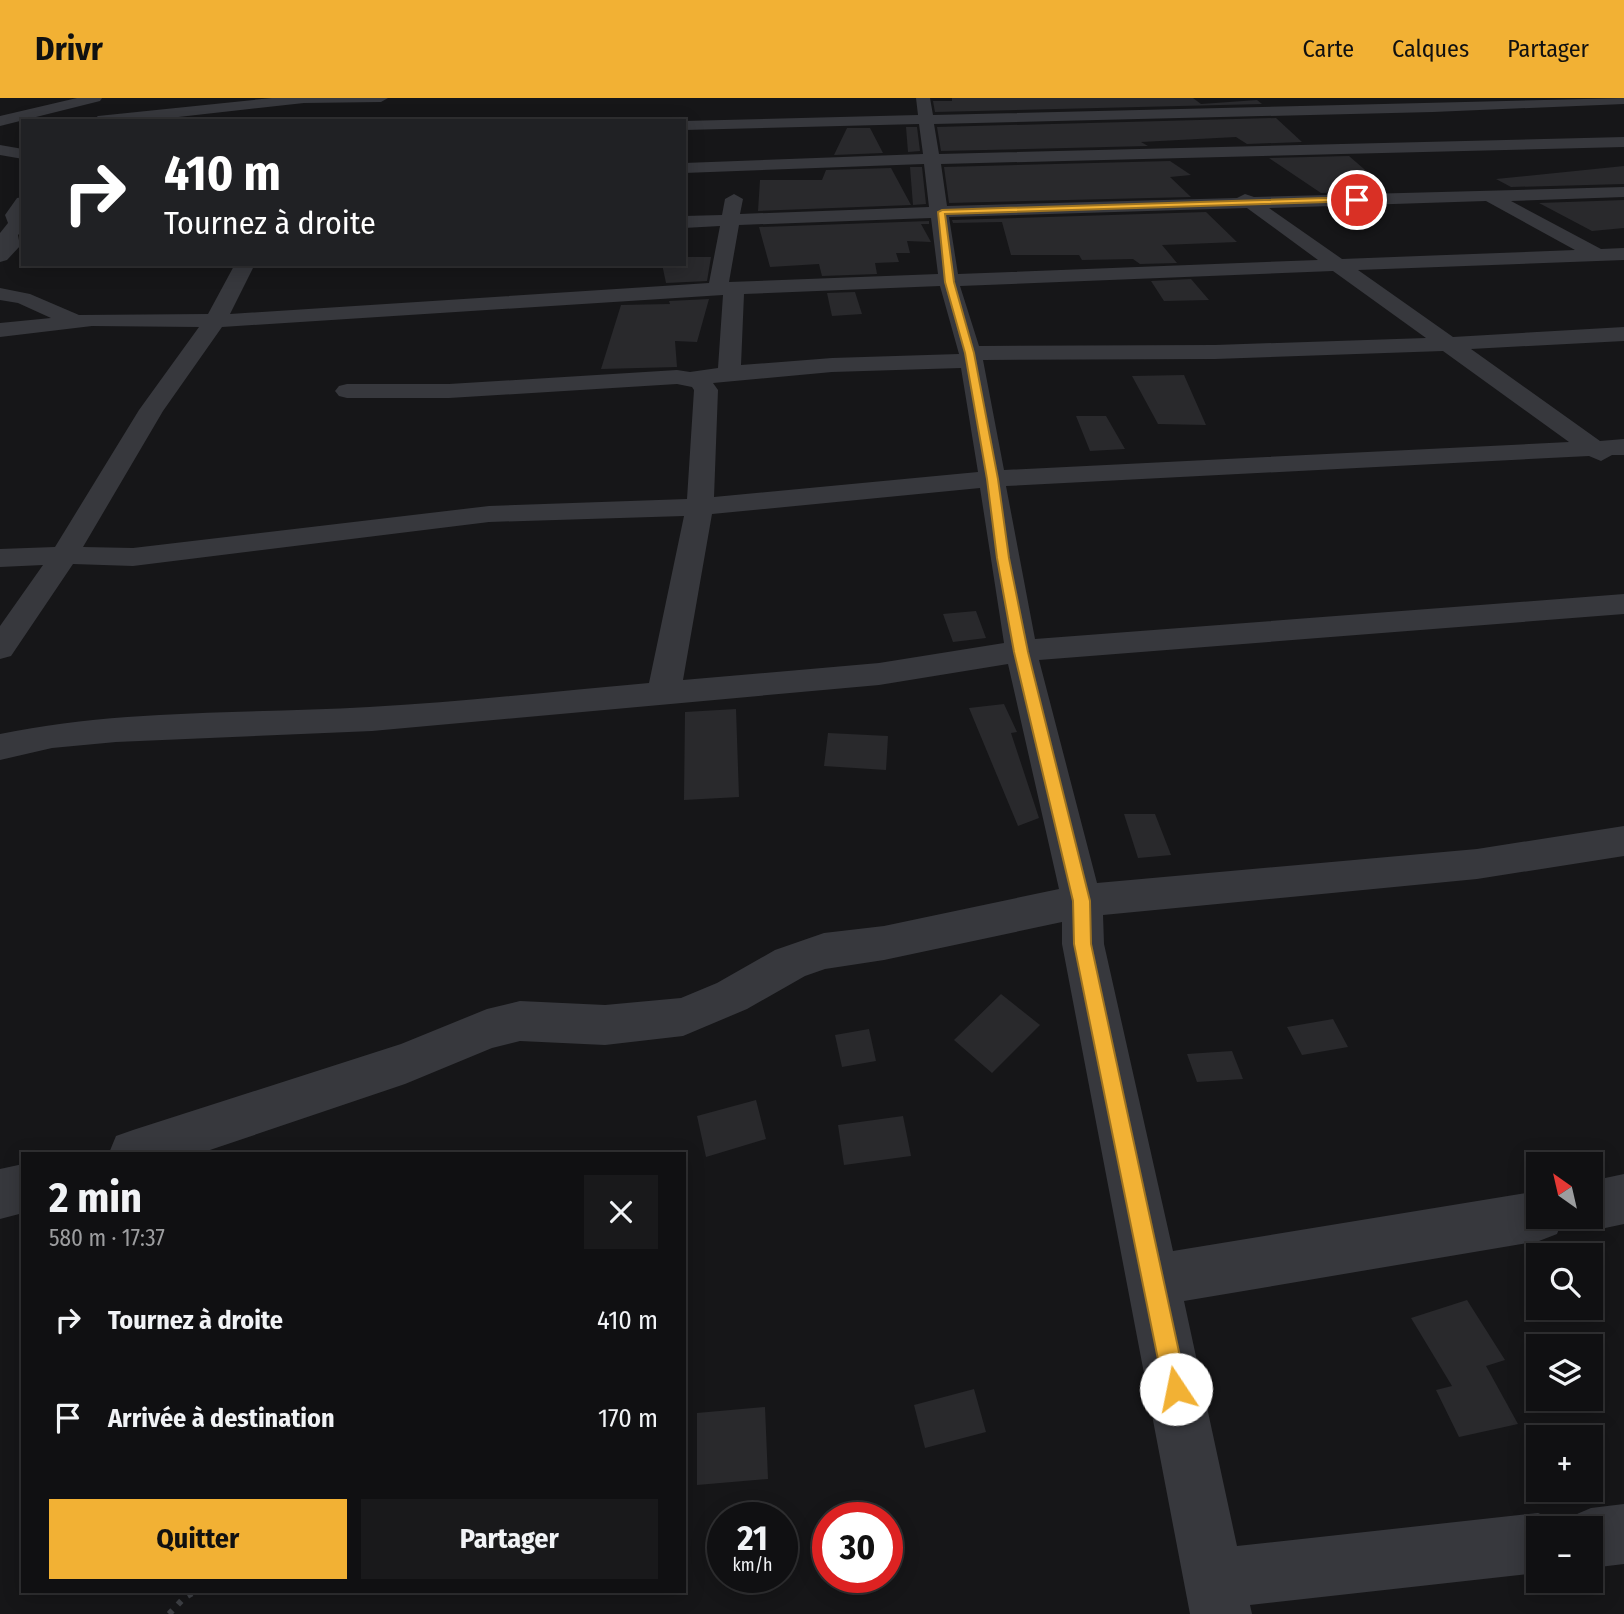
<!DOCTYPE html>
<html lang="fr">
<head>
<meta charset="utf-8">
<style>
	:root { --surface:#101012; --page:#19191b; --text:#f1f3f6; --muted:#9c9d9f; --line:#303032; --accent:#f2b134 }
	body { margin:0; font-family:"Fira Sans Condensed",sans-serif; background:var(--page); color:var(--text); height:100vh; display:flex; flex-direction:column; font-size:26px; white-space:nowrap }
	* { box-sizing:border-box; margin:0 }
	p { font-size:23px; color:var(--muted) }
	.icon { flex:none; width:38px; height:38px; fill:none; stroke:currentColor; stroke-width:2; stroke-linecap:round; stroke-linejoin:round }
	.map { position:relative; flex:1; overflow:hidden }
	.side { position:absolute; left:21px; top:1054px; width:665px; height:441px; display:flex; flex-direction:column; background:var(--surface); border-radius:0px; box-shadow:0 4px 18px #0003,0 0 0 2px var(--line) }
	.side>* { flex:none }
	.top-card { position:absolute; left:21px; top:21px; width:665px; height:147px; border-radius:0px; box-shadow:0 4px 18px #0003,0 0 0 2px var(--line); background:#202124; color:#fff; overflow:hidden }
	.needle { width:46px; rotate:326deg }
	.tools { position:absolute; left:1526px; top:1054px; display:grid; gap:14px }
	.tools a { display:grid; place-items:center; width:77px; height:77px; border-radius:0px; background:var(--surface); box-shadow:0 4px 18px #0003,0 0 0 2px var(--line); font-size:35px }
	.speed { position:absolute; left:707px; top:1404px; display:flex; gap:14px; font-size:35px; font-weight:700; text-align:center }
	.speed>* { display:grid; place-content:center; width:91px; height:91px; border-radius:50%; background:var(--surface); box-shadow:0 4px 18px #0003,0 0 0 2px var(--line); line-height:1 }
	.speed small { font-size:18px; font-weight:400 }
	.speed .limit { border:10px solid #d22; background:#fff; color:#111 }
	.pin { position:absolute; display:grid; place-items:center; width:60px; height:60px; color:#fff; margin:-30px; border:4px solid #fff; border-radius:50%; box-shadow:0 2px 7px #0007 }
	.me { position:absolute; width:77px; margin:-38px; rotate:349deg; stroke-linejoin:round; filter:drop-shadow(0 0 5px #0008) }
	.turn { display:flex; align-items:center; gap:24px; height:147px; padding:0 28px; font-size:32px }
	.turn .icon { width:91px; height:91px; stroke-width:2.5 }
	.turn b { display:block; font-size:49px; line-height:60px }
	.round { display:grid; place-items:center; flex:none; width:74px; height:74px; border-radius:0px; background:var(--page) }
	.overview { display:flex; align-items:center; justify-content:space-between; height:119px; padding:0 28px }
	h1 { font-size:42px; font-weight:700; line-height:52px }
	.button { display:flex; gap:14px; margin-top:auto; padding:14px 28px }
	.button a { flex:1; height:80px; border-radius:0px; background:var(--accent); color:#111; font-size:28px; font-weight:700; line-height:80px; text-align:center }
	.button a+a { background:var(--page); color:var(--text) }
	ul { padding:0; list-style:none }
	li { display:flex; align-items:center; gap:21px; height:98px; padding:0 28px }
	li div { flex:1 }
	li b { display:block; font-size:26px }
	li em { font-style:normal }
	header { display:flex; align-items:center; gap:42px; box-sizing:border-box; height:98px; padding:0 35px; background:var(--accent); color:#111 }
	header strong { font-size:33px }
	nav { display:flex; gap:38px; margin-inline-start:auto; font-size:24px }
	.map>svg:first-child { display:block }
	.building { fill:#29292c }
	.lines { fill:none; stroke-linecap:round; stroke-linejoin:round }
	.path { stroke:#3d3f44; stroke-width:6; stroke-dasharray:5 8; stroke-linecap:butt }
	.minor { fill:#37383d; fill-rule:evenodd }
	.route { fill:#f2b134; stroke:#9d7322; stroke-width:2 }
</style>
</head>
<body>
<header>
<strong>Drivr</strong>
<nav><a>Carte</a><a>Calques</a><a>Partager</a></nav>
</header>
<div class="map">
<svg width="1624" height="1516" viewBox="0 0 1624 1516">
	<rect width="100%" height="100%" fill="#161618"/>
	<!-- building -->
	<path class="building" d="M952,0h241l8,6 56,-4 5,4 -327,8 -2,-11h19z
		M1276,20l26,24 -55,2 -11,-7 -95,5 7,4 -207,5 -4,-24z
		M906,29h11l3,24 -12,1z
		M847,30h23l13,25 -49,2z
		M1349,58l30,26 -33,2 7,8 -32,1 -52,-35z
		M1170,63l21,14 -21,2 21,20 -242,6 -5,-36z
		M1624,68v18l-113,3 -15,-8z
		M910,69h12l4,37 -13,1z
		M891,70l20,37 -153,6 2,-31h62l4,-10z
		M1624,102v28l-32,3 -53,-28z
		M1206,114l31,30 -75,3 15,18 -37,1 -7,-5 -51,1 -3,-5h-68l-9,-33 -49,1 -1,-3z
		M929,123v3h-8l10,18 -24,-1 3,12h-14l3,9 -24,1 2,11 -55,2 -3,-12 -49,3 -11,-40z
		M684,159h27l-4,24 -41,2 -4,-19h22z
		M1191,181l18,21 -45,1 -13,-20z
		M855,194l7,22 -30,2 -5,-23z
		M709,201l-12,43 -22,-1 2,26 -76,2 20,-64 49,-1 -1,-3z
		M1184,277l22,50 -48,-1 -26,-48z
		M1076,318h30l19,33 -35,2z
		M976,513l10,27 -33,4 -10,-28z
		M1004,606l13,28 -6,1 28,85 -21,8 -49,-118z
		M736,611l3,88 -55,3 1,-88z
		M828,635l60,3 -2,34 -62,-4z
		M1124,716h31l16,41 -33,3z
		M1001,896l39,31 -48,48 -38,-33z
		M1333,921l15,28 -46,8 -15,-28z
		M869,931l7,32 -34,6 -7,-32z
		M1232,953l11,28 -46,3 -10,-28z
		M756,1002l10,39 -60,18 -9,-41z
		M903,1018l8,40 -67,9 -6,-40z
		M1467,1202l38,60 -19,6 32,58 -59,13 -23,-47 16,-4 -41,-68z
		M974,1291l12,43 -61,16 -11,-43z
		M765,1309l3,72 -71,6v-72z"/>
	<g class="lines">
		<!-- path -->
		<path class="path" d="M169,1516l15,-16 12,-7"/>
		<!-- minor -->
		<path class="minor" d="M77,0h25l-2,3 -100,25v-10z
			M272,0h116l-7,4 -77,1 -161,18h-52l7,-5z
			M916,0h14l3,17 691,-17v6l-191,8 -499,12 5,30 685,-17v10l-683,17 6,42 290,-8 8,-4 9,3 370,-10v10l-113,4 90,48 23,-1v12l-266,10 95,67 171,-10v14l-153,8 129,92 24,-2v16h-12l-11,6 -12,-5 -583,30 29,153 589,-45v20l-585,46 58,223 380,-34 147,-23v30l-147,23 -374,36 1,29 69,307 365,-60v25h26l-7,18 -18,7 -355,60 53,245 301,-33 21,9 3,6h-24v45l-288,32 2,9h-62l-128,-670v-22l-178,38 -59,9 -20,7 -58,33 -64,27 -78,9 -85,-4 -28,7 -87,36 -204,69h-92l7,-17 17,-6 268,-86 86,-35 33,-8 85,4 76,-7 36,-15 58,-33 49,-17 60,-7 175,-37 -51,-225 -129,21 -507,46 -256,11 -64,6 -52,12v-26c121,-25 246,-20 369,-27 94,-5 187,-16 280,-24l35,-167 -195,6 -356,44 -60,-2 -62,92 -11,3v-33l43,-61 -43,2v-18l55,-2 84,-137 60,-83 -107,-1 -92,11v-14l51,-5 -33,-15 -18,-3v-12l30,6 49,21 129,-1 27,-50h20l-25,50 479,-31 11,-57 -36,2v-12l38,-1 3,-16 9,-5 9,5 -3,15 189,-7 -5,-43 -240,9v-10l239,-9 -4,-30 -235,6 -1,-9 235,-6zM1486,103l89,49 -233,9 -73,-51zM1247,110l71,52 -360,14 -9,-57zM931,120l7,56 -209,8 10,-57zM1333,173l93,67 -211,7 -236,1 -19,-60zM940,188l19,68 -127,4 -91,7 3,-71zM723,197l-5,73 -28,4 -13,-2 -228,14h-102l-8,2 -4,5 4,5 8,2h102l228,-14 15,3 2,3 -7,109 -198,7 -356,42 -50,-1 80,-136 59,-84zM1443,253l126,91 -565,28 -21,-110 232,-1zM961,270l17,104 -264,25 4,-107 -5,-7 119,-11zM980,390l24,155 -125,20 -196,17 29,-166z
			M0,47l23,4v10l-23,-4z
			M23,99v33l-5,5 2,11 -13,14 -7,2v-29l8,-10 -3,-8 12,-17z
			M23,1066v49l-23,6v-50z
			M1624,1076v50l-33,7 -18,-7 -3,-8h21v-35z
			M1624,1406v60l-33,4v-40h-26l5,-11 21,-9z"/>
	</g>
	<!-- route -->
	<path class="route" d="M1357,99l2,4 -414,13 9,68 20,71 24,126 11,79 19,94 62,249 1,43 96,445 -3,8 -8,3 -8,-3 -4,-8 -90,-445 -1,-43 -59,-249 -17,-94 -10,-79 -22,-126 -20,-71 -7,-70 4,-2z"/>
</svg>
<div class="tools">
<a><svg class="needle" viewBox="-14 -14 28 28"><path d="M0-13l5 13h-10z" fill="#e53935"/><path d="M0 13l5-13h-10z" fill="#9c9d9f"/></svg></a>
<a><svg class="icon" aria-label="search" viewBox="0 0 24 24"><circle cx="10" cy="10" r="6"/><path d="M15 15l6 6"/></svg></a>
<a><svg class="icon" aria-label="layers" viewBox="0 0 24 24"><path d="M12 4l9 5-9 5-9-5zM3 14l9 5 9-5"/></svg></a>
<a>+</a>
<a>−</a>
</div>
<div class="speed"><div>21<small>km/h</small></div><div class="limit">30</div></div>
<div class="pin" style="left:1357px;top:102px;background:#d93025"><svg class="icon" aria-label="arrive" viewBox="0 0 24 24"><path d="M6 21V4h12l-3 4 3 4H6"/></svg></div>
<svg class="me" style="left:1176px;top:1291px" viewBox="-20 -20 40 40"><circle r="19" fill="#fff"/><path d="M0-13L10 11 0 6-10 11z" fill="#f2b134"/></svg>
<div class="top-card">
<div class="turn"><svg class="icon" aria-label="right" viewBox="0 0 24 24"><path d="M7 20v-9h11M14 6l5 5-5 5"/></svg><div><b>410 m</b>Tournez à droite</div></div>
</div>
<section class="side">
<div class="overview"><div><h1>2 min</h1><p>580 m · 17:37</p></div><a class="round"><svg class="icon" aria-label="close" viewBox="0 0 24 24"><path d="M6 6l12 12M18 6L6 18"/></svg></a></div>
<ul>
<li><svg class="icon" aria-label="right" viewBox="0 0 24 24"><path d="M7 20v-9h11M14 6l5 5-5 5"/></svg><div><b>Tournez à droite</b></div><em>410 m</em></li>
<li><svg class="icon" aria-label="arrive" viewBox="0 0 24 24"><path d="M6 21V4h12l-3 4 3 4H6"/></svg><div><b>Arrivée à destination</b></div><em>170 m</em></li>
</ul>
<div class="button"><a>Quitter</a><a>Partager</a></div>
</section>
</div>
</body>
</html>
